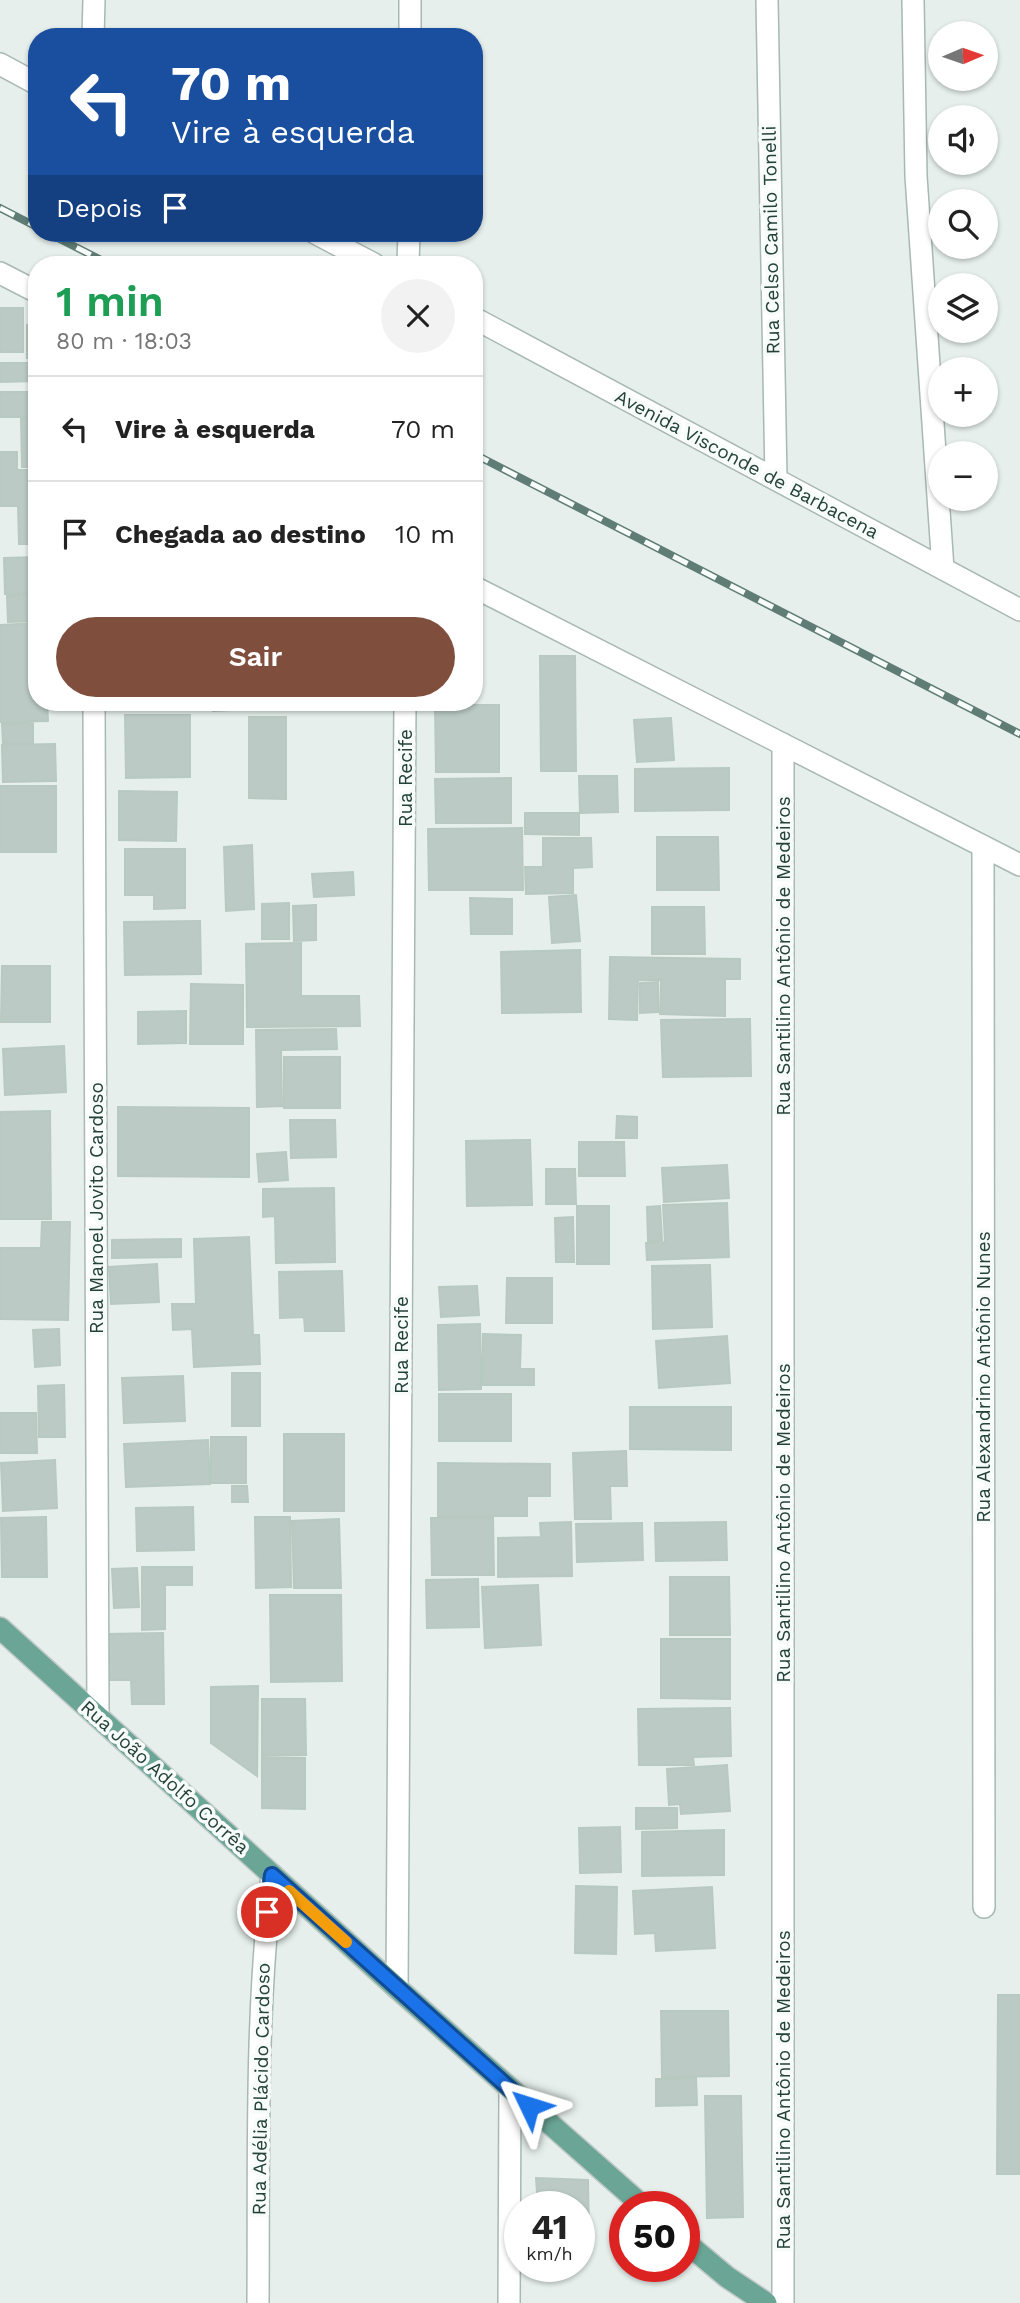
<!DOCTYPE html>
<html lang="pt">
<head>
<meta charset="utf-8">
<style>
	:root { --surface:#fff; --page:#f2f2f2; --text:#222; --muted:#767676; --line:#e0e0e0; --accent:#804e3d }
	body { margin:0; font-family:"Work Sans",sans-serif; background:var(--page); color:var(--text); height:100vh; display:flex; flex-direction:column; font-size:26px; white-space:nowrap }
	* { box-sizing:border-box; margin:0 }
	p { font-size:23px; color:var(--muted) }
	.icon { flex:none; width:38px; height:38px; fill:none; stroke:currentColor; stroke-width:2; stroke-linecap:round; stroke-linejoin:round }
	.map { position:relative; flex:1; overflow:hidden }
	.sheet { position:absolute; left:28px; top:256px; width:455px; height:455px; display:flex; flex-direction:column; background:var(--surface); border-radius:28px; box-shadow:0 2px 5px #0004 }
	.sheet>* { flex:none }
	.top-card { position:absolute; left:28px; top:28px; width:455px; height:214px; border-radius:28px; box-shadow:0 2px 5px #0004; background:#1a4fa0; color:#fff; overflow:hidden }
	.needle { width:46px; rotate:88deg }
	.controls { position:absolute; left:928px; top:21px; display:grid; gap:14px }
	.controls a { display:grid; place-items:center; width:70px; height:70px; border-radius:50%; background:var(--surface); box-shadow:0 2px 5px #0004; font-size:35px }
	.speed { position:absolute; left:504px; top:2191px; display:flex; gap:14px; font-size:35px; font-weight:700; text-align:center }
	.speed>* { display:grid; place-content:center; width:91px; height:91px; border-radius:50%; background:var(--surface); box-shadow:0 2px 5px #0004; line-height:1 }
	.speed small { font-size:18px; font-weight:400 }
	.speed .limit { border:10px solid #d22; background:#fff; color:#111 }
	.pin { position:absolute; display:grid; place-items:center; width:60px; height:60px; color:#fff; margin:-30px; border:4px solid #fff; border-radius:50%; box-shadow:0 2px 7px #0007 }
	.me { position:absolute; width:77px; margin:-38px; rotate:311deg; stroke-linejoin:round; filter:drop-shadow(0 0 5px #0008) }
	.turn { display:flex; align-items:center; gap:24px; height:147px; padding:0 28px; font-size:32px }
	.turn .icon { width:91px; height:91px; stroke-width:2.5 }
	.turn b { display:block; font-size:49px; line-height:60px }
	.then { display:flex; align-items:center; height:66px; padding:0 28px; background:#0003; gap:14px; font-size:26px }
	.round { display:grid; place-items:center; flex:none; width:74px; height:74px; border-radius:37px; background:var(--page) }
	.overview { display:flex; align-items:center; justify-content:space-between; height:119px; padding:0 28px }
	h1 { font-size:42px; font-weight:600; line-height:52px; color:#1e9e55 }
	.cta { display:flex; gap:14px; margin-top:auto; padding:14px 28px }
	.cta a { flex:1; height:80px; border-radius:42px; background:var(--accent); color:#fff; font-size:28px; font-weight:600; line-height:80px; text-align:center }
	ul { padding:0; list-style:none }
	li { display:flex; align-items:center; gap:21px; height:105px; padding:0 28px; border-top:2px solid var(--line) }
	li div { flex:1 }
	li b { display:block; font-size:26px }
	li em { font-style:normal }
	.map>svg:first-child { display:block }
	.building { fill:#bbcac4; stroke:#b8c9c2; stroke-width:2 }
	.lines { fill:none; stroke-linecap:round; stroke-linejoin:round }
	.minor-casing { stroke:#a8b8b2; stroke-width:24 }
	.major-casing { stroke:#c2cac8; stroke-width:24 }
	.minor { stroke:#fff; stroke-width:21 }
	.major { stroke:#6aa596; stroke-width:21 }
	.rail-casing { stroke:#5f7d75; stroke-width:8 }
	.rail { stroke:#f7fbf9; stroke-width:5; stroke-dasharray:16; stroke-linecap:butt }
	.route-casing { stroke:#114b97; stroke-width:18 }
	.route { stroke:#1a73e8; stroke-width:12 }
	.slow { stroke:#f59e0b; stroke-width:12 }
	.labels { text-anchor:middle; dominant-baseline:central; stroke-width:7; stroke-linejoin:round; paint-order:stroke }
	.street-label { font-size:19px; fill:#24423a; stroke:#f7fbf9 }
</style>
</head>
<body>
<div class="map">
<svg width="1020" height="2303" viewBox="0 0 1020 2303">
	<rect width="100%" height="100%" fill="#e6efeb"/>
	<!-- building -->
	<path class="building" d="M0,308h23v44h-23z
		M27,325h10v33h-10z
		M0,363h37v18l-37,1z
		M0,392h37v25h-37z
		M21,419h16v48h-15z
		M0,452h17v18h20v74h-18l-1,-38h-18z
		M37,557v36l-32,1 -1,-36z
		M37,595v26l-29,1 -1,-26z
		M37,623v79h10l1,19 -48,1v-97z
		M540,656h35l1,115h-35z
		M127,702h66v1l-66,1z
		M212,702h42v7l-41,2z
		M435,705h64v67h-63z
		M125,715h65v62l-64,1z
		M249,717h37v82l-37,-1z
		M671,718l3,42 -37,2 -3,-42z
		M33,723v20h-30l-1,-19z
		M55,744l1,37 -53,1 -1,-37z
		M729,768v42l-94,1v-42z
		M579,776h38l1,36 -38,1z
		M511,778v45h-75l-1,-44z
		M0,786h56v66h-56z
		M119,791l58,1 -1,49 -57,-1z
		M525,813h54v22l-54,-1z
		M522,828l1,62h-94l-1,-61z
		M657,837h61l1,53h-62z
		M543,838h48l1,29 -19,1v25l-47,1 -1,-27h18z
		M252,845l2,64 -28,2 -2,-64z
		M125,849h60v59l-31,1v-14h-29z
		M353,872l1,23 -40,2 -2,-23z
		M576,895l4,46 -28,2 -3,-46z
		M470,898l42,1v35h-41z
		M289,903v36h-27v-35z
		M316,905v35l-22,1 -1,-35z
		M652,907h52l1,47h-53z
		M200,921l1,53 -76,1 -1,-53z
		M301,943v53h58l1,30 -113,1 -1,-83z
		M580,950l1,62 -79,1 -1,-61z
		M610,957l130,2v20h-15v37l-65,-2 1,-34h-23l-1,40 -28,-1z
		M2,966h48v56h-49z
		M658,982v30l-18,1v-30z
		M191,984l52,1v59h-53z
		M186,1011v32l-48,1v-32z
		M750,1019l1,57 -88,1 -2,-57z
		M336,1029l1,20 -56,1 1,56 -25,1 -1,-77z
		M64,1046l2,46 -61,3 -2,-46z
		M284,1057h56v51h-56z
		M118,1107l131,1v69l-131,-1z
		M50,1111l1,108h-51v-107z
		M617,1116l20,1v21h-21z
		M290,1120h45l1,37 -45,1z
		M530,1140l2,65 -65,1 -1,-65z
		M579,1142h45l1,34h-46z
		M286,1152l2,28 -29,2 -2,-28z
		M727,1165l2,33 -65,4 -2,-34z
		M546,1169h29l1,35h-30z
		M334,1188l1,74 -59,1 -1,-47 -12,1v-28z
		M727,1203l2,54 -82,3 -1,-17 19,-1 -2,-37z
		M577,1206h32v58h-32z
		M660,1206l2,34 -14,1 -1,-34z
		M573,1217l1,45h-18l-1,-44z
		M42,1222h28l-2,98 -68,-1v-71h41z
		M249,1237l4,98h6l1,29 -66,3 -2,-38 -19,1 -1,-26h24l-2,-65z
		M181,1239v18l-69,1v-18z
		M157,1264l2,38 -48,2 -2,-37z
		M710,1265l2,62 -59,2 -1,-63z
		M342,1271l2,60h-39l-1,-14 -24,1 -1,-46z
		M507,1278h45v45h-46z
		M477,1286l2,29 -38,2 -2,-30z
		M480,1324l1,65 -42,1 -1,-65z
		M59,1329l1,36 -25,2 -2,-37z
		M483,1334l38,1 -1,34h14v16h-52z
		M727,1336l3,47 -71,5 -3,-47z
		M232,1373h28v53h-28z
		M183,1376l2,45 -61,2 -2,-45z
		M64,1385l1,52h-26l-1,-51z
		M439,1394h72v47h-72z
		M630,1407h101v43l-101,-1z
		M0,1413h36l1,40h-37z
		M284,1434h60v77h-60z
		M211,1437h35v46h-35z
		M208,1440l2,44 -84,3 -2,-43z
		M626,1451l1,35h-17l1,33h-36l-2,-66z
		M55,1460l2,48 -54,3 -2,-48z
		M438,1463l112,1v32h-23v20h-89z
		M232,1486h15l1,16h-16z
		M193,1507l1,43 -57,1 -1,-43z
		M46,1517l1,60h-45l-1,-59z
		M255,1517h35l1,70 -35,1z
		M431,1518h62l1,57h-62z
		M339,1519l2,69h-47l-2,-67z
		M571,1522l1,54 -74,1v-39l43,-1 -1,-14z
		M726,1522l1,38 -71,1 -1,-38z
		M642,1523l1,37 -66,2 -1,-38z
		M142,1567h50v18h-27v44l-23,1z
		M137,1568l2,39 -25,1 -2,-39z
		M670,1577h59l1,58h-60z
		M478,1579l1,48 -52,1 -1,-48z
		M538,1585l3,60 -56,3 -3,-61z
		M270,1595h71l1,86 -71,1z
		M163,1633l1,71h-32l-1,-24h-22l-1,-46z
		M661,1639h69v60l-69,-1z
		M258,1686l-1,90 -46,-33v-56z
		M262,1699h43l1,56 -44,1z
		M730,1708l1,48 -38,1 1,8h-55l-1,-56z
		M262,1758h43v51l-43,-1z
		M727,1765l3,46 -49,3 -1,-10 -11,1 -2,-36z
		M636,1808h41v20l-41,1z
		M620,1827l1,45 -41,1 -1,-45z
		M724,1830v45l-82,1v-44z
		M576,1886l41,1 -1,67 -41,-1z
		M712,1887l3,61 -59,3 -1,-18 -20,1 -2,-43z
		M998,1995h22v179h-23z
		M661,2011h67l1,65 -67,1z
		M696,2078l1,27 -41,1v-27z
		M705,2096h36l2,121 -36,1z
		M536,2178l52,2 1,57 -10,1v-31h-41z"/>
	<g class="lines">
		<defs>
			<path id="minor" d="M767,0l9,479
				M913,0l3,176 27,393
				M93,37l1,-37
				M410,37v-37
				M0,64l37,20
				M315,233l59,31
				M408,264l1,-31
				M0,273l37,19
				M474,318l546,292
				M474,587l546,278
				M94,702l4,1013
				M783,744v1559
				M983,846l1,1061
				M397,1988l8,-1286
				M258,2303c1,-143 -3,-286 14,-428
				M509,2303l1,-214"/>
			<path id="major" d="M0,1628l397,360 247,219
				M684,2241l43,36 39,26"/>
		</defs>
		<!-- minor casing -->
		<use href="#minor" class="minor-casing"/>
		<!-- major casing -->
		<use href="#major" class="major-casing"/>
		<!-- minor -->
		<use href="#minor" class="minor"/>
		<!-- major -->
		<use href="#major" class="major"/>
		<defs>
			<path id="rail" d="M0,208l37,19
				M48,233l61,31
				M474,454l546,280"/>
		</defs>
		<!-- rail casing -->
		<use href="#rail" class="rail-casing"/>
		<!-- rail -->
		<use href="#rail" class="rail"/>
	</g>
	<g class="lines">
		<defs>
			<path id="route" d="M267,1912l5,-37 257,231"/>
		</defs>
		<!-- route casing -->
		<use href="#route" class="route-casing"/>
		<!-- route -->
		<use href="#route" class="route"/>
		<!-- slow -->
		<path class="slow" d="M289,1891l57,51"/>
	</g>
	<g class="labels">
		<!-- street labels -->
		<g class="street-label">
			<text transform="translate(771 240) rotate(-91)">Rua Celso Camilo Tonelli</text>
			<text transform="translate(747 464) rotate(28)">Avenida Visconde de Barbacena</text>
			<text transform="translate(405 778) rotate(-90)">Rua Recife</text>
			<text transform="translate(783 956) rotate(-90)">Rua Santilino Antônio de Medeiros</text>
			<text transform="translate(96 1208) rotate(-90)">Rua Manoel Jovito Cardoso</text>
			<text transform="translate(401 1345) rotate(-90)">Rua Recife</text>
			<text transform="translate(983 1377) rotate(-90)">Rua Alexandrino Antônio Nunes</text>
			<text transform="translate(783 1523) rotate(-90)">Rua Santilino Antônio de Medeiros</text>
			<text transform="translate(165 1777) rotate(42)">Rua João Adolfo Corrêa</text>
			<text transform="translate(261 2089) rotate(-89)">Rua Adélia Plácido Cardoso</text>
			<text transform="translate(783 2090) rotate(-90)">Rua Santilino Antônio de Medeiros</text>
		</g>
	</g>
</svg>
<div class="controls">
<a><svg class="needle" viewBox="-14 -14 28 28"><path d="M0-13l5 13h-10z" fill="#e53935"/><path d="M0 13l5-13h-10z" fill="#767676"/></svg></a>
<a><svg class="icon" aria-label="sound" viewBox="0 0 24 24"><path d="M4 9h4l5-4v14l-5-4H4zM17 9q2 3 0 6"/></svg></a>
<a><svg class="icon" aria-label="search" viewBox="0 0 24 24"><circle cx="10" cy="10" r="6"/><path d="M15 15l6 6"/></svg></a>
<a><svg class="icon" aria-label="layers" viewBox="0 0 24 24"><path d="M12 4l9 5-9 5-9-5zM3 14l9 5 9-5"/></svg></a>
<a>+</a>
<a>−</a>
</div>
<div class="speed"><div>41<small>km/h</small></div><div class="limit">50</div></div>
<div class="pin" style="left:267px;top:1912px;background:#d93025"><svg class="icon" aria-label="arrive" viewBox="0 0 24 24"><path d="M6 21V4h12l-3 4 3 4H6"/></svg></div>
<svg class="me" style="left:529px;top:2106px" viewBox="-20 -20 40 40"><path d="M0-17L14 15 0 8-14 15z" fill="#1a73e8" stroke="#fff" stroke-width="4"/></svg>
<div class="top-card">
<div class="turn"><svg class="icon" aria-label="left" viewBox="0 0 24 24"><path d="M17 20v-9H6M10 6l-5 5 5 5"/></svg><div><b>70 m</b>Vire à esquerda</div></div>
<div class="then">Depois<svg class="icon" aria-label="arrive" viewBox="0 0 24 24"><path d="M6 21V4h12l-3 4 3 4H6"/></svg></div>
</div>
<section class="sheet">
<div class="overview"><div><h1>1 min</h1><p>80 m · 18:03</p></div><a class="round"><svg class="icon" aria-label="close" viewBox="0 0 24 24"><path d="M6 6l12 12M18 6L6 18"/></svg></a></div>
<ul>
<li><svg class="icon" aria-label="left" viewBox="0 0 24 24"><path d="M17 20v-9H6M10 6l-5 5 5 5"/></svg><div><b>Vire à esquerda</b></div><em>70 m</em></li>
<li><svg class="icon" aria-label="arrive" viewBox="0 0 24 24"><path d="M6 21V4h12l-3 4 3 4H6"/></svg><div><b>Chegada ao destino</b></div><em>10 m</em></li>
</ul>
<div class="cta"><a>Sair</a></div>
</section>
</div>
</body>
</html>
